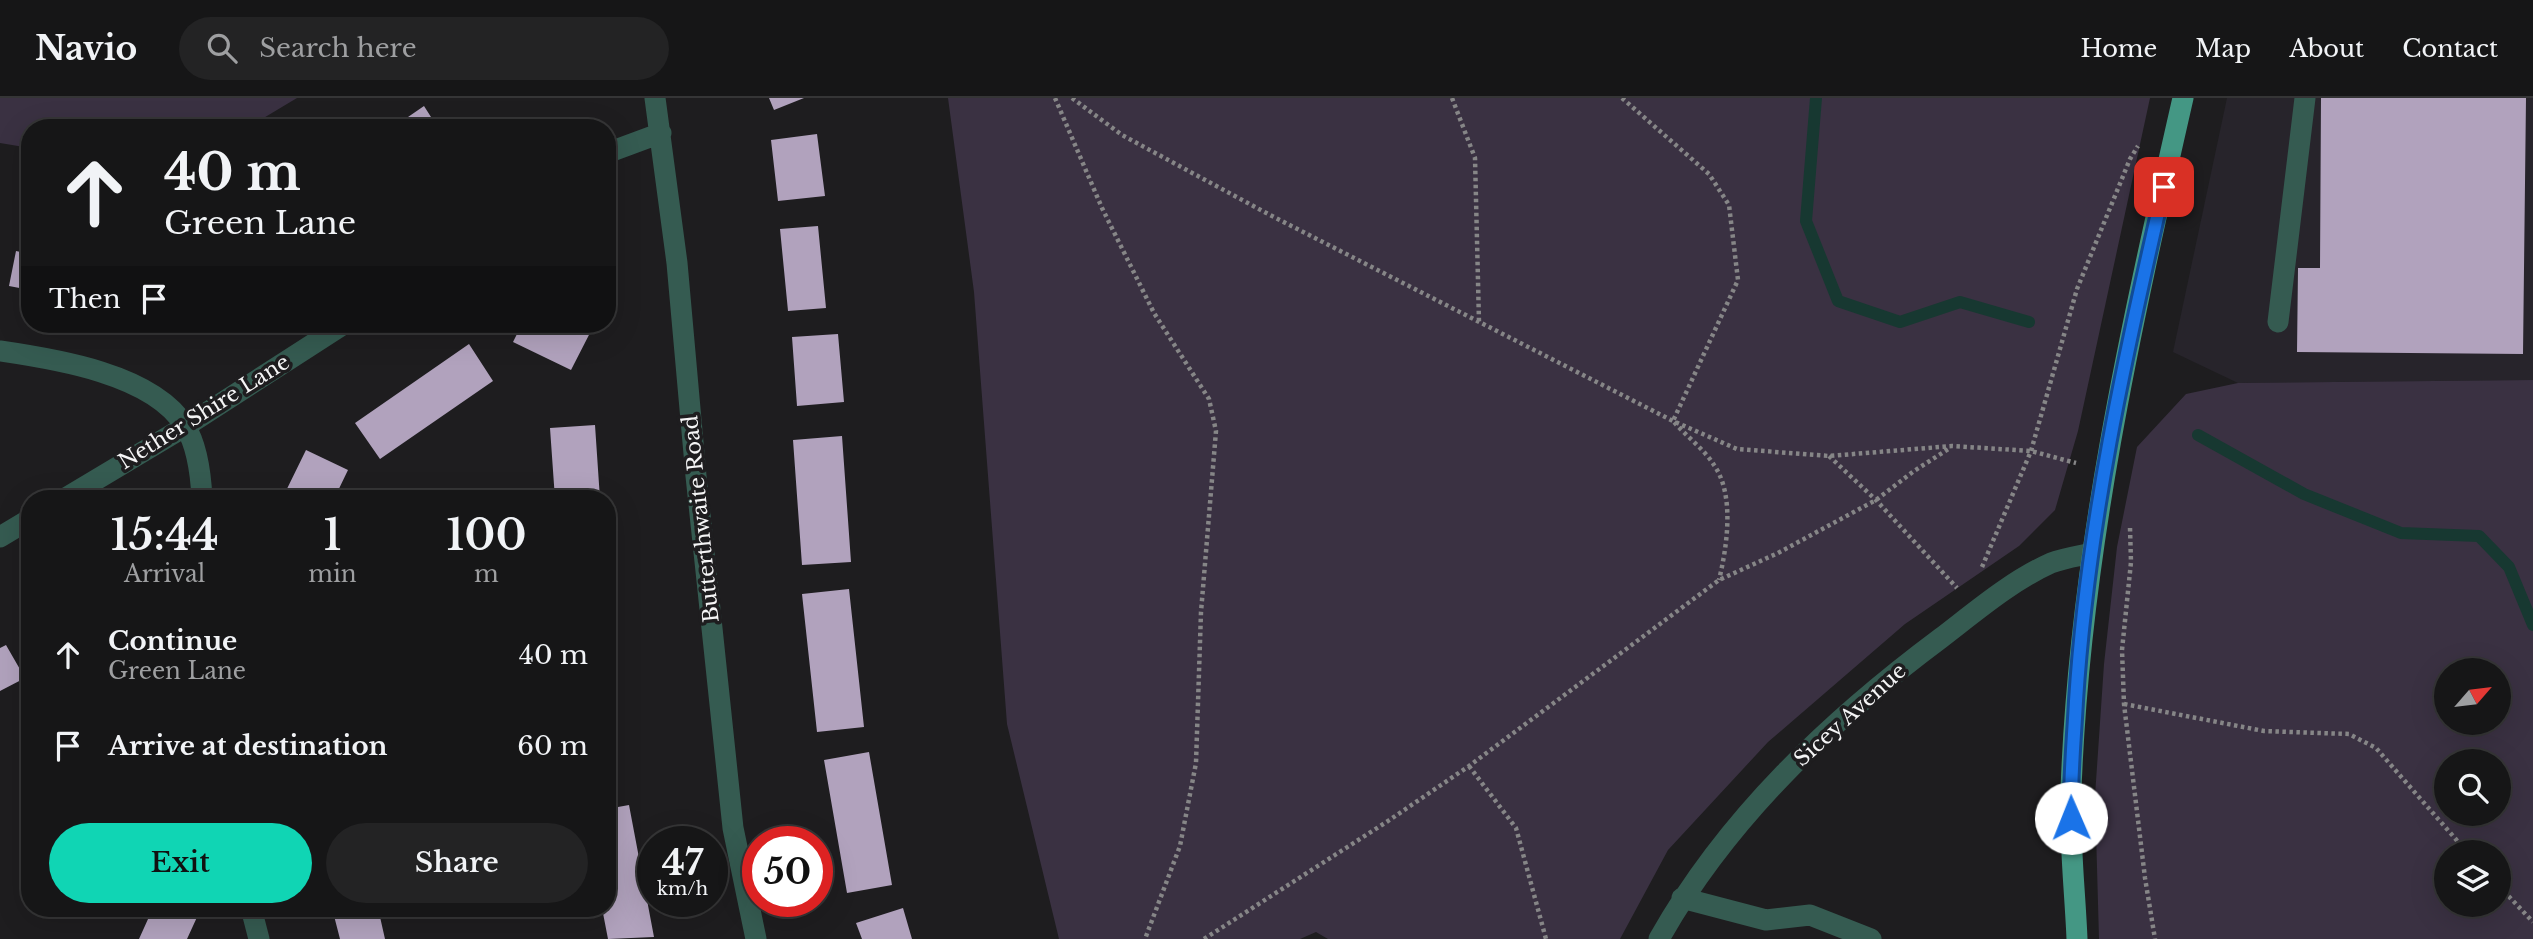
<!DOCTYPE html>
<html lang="en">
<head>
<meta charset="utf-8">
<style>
	:root { --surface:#161617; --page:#232324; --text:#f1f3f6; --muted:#9e9fa1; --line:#353536; --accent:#10d5b4 }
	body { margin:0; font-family:"Libre Baskerville",serif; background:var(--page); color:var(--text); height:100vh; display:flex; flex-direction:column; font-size:26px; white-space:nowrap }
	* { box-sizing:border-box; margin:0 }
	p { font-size:23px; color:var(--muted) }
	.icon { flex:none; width:38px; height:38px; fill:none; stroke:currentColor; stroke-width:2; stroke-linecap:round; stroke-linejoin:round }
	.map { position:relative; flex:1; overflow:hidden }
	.details { position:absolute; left:21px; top:392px; width:595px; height:427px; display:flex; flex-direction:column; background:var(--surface); border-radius:28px; box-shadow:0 7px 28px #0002,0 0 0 2px var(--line) }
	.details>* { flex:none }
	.top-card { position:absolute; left:21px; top:21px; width:595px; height:214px; border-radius:28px; box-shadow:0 7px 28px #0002,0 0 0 2px var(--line); background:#161617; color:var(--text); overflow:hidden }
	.needle { width:46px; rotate:62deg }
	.tools { position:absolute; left:2434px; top:560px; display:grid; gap:14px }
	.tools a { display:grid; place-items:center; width:77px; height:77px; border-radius:50%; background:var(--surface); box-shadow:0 7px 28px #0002,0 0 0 2px var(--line); font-size:35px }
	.speed { position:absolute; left:637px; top:728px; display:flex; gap:14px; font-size:35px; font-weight:700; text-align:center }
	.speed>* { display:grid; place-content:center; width:91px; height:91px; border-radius:50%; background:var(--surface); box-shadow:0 7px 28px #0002,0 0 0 2px var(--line); line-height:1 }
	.speed small { font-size:18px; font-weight:400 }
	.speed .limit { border:10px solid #d22; background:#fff; color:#111 }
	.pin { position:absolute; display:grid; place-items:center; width:60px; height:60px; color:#fff; margin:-30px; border-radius:14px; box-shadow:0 4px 10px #0006 }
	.me { position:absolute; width:77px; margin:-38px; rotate:359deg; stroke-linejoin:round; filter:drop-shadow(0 0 5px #0008) }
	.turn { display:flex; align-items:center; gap:24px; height:147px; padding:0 28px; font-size:32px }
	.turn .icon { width:91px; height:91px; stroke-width:2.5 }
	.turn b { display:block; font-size:49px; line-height:60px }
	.then { display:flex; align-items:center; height:66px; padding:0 28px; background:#0003; gap:14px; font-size:26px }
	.eta { display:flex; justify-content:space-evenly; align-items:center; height:119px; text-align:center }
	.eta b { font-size:42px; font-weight:600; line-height:49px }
	.button { display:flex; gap:14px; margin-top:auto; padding:14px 28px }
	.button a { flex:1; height:80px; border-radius:42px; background:var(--accent); color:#111; font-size:28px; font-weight:600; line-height:80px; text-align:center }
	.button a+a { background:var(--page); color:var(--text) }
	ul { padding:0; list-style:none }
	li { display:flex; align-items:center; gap:21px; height:91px; padding:0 28px }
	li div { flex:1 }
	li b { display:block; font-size:26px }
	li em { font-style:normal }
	header { display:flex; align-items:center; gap:42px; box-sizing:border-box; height:98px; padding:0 35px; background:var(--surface); border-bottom:2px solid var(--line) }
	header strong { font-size:33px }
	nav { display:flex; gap:38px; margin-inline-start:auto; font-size:24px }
	.search { width:490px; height:63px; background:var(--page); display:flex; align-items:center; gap:18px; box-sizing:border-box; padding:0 24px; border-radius:38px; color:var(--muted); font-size:26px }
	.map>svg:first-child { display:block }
	.built { fill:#27242b }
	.green { fill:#3a3142; fill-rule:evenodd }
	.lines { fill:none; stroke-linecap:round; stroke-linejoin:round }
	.stream { stroke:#173831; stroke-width:12 }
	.building { fill:#b1a2bd }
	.path { stroke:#868687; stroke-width:4.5; stroke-dasharray:3.5 3.5; stroke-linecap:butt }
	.minor { stroke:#355b51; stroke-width:21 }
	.major { stroke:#449784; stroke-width:21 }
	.route-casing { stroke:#114b97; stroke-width:18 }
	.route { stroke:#1a73e8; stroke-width:12 }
	.labels { text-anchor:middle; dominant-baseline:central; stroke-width:7; stroke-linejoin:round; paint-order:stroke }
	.street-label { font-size:21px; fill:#f5f5f6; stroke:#1e1d1f }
</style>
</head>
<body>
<header>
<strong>Navio</strong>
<div class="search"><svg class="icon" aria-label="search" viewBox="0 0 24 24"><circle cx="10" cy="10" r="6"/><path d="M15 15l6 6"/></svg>Search here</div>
<nav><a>Home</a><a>Map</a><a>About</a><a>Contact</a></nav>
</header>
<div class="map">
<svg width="2533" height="841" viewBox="0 0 2533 841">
	<rect width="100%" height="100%" fill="#1e1d1f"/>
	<!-- built -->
	<path class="built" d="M2227,0h306v282l-295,3 -65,-31z"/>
	<!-- green -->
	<path class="green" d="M0,0h297l-50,30h-217v20l-30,-5z
		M948,0h1202l-72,333 -23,79 -36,36 -114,78 -137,118 -100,108 -48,89h-292l-12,-7 -16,7h-241l-52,-215 -33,-432z
		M2533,282v559h-434l-4,-143 9,-132 13,-117 20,-100 49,-53 52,-11zM2499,572v53h-53v-53zM2499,663v53h-53v-53zM2499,754v53h-53v-53z"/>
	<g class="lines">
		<!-- stream -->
		<path class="stream" d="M1816,0l-10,123 32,80 62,21 60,-20 69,20
			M2198,337l106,59 97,39 78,3 30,31 24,58"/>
	</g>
	<!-- building -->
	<path class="building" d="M769,0h35l-30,12z
		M2321,0h205l-3,256 -226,-2 1,-84h22z
		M424,8l14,22h-46z
		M817,36l8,62 -47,5 -7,-61z
		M818,128l8,82 -38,3 -8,-82z
		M16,153l14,3v36l-21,-4z
		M522,226h60l10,5 -21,41 -58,-28z
		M838,236l6,68 -47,4 -5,-69z
		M469,246l24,37 -113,78 -25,-36z
		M595,327l5,74h-45l-5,-71z
		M842,338l9,126 -49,3 -9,-125z
		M306,352l42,20 -14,29h-52z
		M849,491l15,138 -47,5 -15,-138z
		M6,547l19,33 -25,13v-43z
		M869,654l23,133 -45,8 -23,-133z
		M629,707l25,132 -46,2 -6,-31h5v-99z
		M153,810h31l14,7 -11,24h-48z
		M332,810h46l7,31h-45z
		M903,810l9,31h-50l-6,-16z"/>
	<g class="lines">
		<!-- path -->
		<path class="path" d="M1055,0l47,110 52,105 55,86 7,32 -15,181 -5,151 -16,83 -35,93
			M1072,0l50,37 148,80 403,206 64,28 92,7 123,-10 79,5 45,12
			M1452,0l23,60 4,164
			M1622,0l87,76 20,31 9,75 -65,141c13,15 31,28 41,44 21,30 13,82 5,115
			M1829,358l47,44 81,88
			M2130,430l1,34 -9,88 2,54 21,174 10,61
			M1982,469l49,-116 46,-162 53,-130 8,-13
			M2124,606l140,27 85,3 27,14 91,104
			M1469,668l47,62 30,111
			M2499,788l34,36
			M1204,841l184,-118 81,-55 250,-186 59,-27 98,-53 38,-29 36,-23"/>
		<!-- minor -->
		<path class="minor" d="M655,0l22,165 19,213 37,352 23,111
			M607,55l54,-20
			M2278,224l27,-224
			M0,253c55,8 153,23 185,75 12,19 16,51 17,73
			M64,401l122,-73 158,-102
			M0,439l30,-18
			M1682,800l84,22 44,-5 61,24
			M251,810l8,31
			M1659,841c68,-121 172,-219 282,-301 34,-26 70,-57 110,-75 13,-5 28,-7 41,-10"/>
		<!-- major -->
		<path class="major" d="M2077,841c-2,-49 -8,-99 -6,-148 8,-235 60,-465 112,-693"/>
	</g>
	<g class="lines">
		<defs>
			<path id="route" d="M2071,720c-1,-39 3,-78 5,-117 11,-173 49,-346 88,-514"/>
		</defs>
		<!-- route casing -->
		<use href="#route" class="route-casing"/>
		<!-- route -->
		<use href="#route" class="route"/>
	</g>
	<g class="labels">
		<!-- street labels -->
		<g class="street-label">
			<text transform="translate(204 314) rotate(-32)">Nether Shire Lane</text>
			<text transform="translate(701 421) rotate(-96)">Butterthwaite Road</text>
			<text transform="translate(1850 617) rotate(-42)">Sicey Avenue</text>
		</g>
	</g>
</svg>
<div class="tools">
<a><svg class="needle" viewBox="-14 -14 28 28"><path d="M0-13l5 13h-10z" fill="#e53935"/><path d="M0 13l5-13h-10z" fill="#9e9fa1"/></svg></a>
<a><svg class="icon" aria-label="search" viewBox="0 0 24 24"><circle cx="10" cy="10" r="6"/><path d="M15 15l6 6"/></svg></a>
<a><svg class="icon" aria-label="layers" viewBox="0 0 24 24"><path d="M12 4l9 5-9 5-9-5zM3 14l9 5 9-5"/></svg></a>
</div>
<div class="speed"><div>47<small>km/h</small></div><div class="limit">50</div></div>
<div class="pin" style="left:2164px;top:89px;background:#d93025"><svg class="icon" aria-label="arrive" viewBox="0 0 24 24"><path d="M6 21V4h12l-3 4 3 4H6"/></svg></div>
<svg class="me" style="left:2071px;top:720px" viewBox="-20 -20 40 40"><circle r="19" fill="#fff"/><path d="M0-13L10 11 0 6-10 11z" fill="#1a73e8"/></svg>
<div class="top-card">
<div class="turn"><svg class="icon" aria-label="ahead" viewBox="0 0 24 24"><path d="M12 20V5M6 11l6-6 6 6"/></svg><div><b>40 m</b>Green Lane</div></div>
<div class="then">Then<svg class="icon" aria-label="arrive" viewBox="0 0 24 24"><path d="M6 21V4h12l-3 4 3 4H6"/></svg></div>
</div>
<section class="details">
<div class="eta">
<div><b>15:44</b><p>Arrival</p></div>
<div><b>1</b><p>min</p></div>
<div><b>100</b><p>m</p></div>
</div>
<ul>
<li><svg class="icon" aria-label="ahead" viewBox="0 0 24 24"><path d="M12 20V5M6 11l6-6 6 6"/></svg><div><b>Continue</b><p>Green Lane</p></div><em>40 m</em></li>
<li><svg class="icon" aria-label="arrive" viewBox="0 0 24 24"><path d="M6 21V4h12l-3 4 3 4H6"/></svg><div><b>Arrive at destination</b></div><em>60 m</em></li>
</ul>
<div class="button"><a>Exit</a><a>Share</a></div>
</section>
</div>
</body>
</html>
